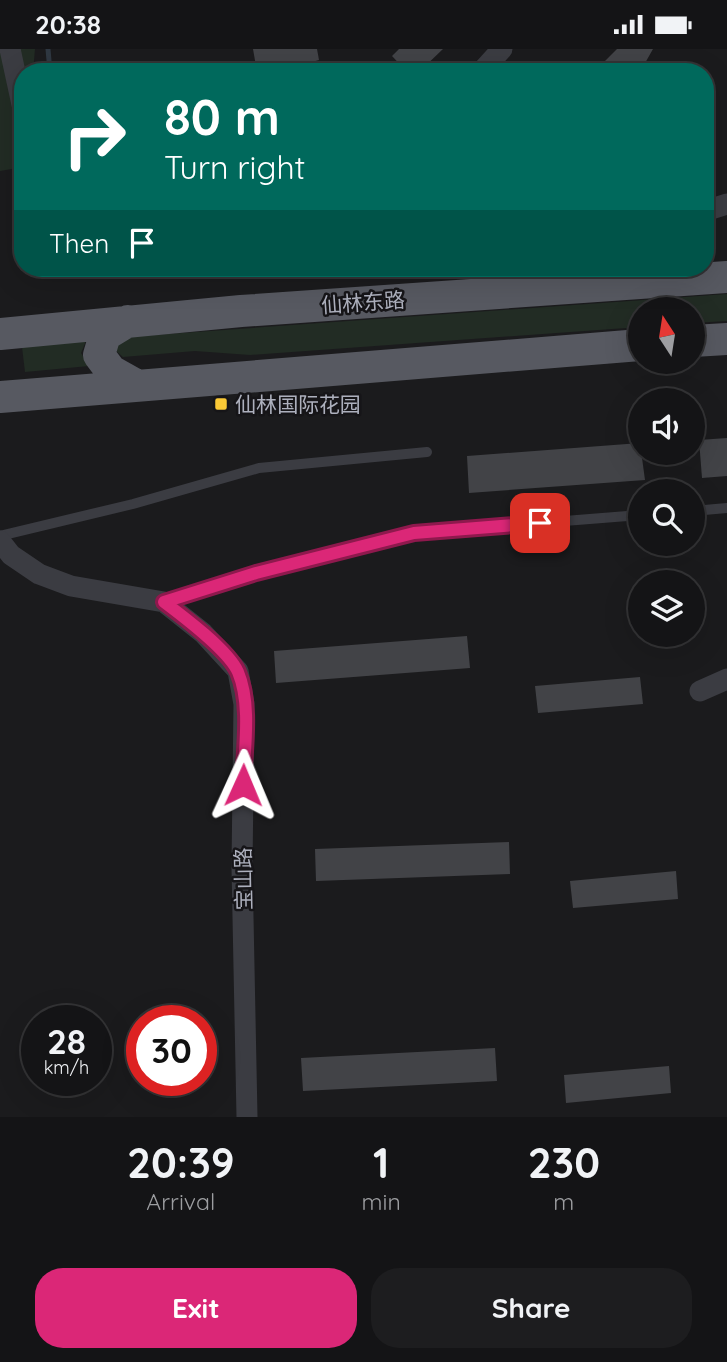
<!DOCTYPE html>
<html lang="en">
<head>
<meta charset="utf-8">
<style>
	:root { --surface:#141416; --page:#1d1d1f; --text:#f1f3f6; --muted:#9d9ea1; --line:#333335; --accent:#db2777 }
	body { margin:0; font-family:Quicksand,"Noto Sans SC",sans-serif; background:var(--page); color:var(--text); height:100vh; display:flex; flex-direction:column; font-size:26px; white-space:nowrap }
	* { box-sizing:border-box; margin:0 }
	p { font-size:23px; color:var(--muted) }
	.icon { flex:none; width:38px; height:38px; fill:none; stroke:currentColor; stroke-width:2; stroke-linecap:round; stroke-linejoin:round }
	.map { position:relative; height:1068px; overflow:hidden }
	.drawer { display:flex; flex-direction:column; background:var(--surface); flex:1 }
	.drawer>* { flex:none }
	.banner { position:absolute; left:14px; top:14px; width:700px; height:214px; border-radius:28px; box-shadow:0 7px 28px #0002,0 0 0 2px var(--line); background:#00695c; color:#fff; overflow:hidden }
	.needle { width:46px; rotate:348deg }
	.buttons { position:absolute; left:628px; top:248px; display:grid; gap:14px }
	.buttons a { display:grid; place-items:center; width:77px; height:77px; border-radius:50%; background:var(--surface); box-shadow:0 7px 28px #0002,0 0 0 2px var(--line); font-size:35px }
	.speed { position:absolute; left:21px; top:956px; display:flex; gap:14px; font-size:35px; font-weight:700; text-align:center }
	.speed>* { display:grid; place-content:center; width:91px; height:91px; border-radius:50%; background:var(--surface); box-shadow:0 7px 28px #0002,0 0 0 2px var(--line); line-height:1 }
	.speed small { font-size:18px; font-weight:400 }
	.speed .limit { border:10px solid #d22; background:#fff; color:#111 }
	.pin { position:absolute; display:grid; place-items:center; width:60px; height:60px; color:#fff; margin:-30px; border-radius:14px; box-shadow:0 4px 10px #0006 }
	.me { position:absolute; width:77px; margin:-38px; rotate:1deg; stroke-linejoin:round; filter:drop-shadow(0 0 5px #0008) }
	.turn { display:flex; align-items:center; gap:24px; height:147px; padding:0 35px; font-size:32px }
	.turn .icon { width:91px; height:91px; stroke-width:2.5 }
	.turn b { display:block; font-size:49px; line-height:60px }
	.then { display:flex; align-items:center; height:66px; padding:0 35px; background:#0003; gap:14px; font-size:26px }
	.eta { display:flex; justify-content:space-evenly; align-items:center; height:119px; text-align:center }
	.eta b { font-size:42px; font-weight:700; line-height:49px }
	.cta { display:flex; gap:14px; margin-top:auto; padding:14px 35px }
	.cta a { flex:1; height:80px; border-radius:28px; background:var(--accent); color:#fff; font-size:28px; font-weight:700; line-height:80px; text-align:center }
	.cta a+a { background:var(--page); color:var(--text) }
	.status { display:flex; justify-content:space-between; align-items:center; height:49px; padding:0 35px; background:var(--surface); direction:ltr }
	.status svg { height:19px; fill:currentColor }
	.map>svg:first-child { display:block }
	.green { fill:#222c24 }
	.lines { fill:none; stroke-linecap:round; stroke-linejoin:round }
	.stream { stroke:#2f3842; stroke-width:5 }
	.building { fill:#424347 }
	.service { stroke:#3b3c42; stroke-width:10 }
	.minor { stroke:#3b3c42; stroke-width:21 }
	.primary { stroke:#575961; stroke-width:32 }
	.route-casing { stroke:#8e194d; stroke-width:18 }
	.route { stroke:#db2777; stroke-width:12 }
	.poi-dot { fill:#fac936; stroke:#161518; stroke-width:2.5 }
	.labels { text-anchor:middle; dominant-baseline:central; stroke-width:5; stroke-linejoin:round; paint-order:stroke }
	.street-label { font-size:21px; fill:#adb0bd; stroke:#161518 }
	.poi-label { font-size:21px; fill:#adb0bd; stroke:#161518; text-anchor:start }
</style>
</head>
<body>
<div class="status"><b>20:38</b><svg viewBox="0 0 49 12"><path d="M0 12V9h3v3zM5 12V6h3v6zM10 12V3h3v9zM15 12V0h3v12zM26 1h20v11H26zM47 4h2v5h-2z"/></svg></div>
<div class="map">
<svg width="727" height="1068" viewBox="0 0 727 1068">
	<rect width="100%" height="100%" fill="#1b1b1d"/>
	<!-- green -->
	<path class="green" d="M0,0h35l-2,23h-10v95l-23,4z
		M727,245v27l-34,2v-13h-53v17l-390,28 -55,-4 -72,6 -8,-7 3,-11 8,-2z
		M86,292l-5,12 8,13 -64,6 -3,-25z"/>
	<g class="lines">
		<!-- stream -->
		<path class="stream" d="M48,0l2,23"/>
	</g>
	<!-- building -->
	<path class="building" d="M253,0h64l2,11 -7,2 2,10h-57z
		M399,0h44l-24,23h-12l-15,-16z
		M617,0h36l-13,23h-46z
		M727,389v38l-25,2 -3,-38z
		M640,394l5,37 -176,13 -2,-37z
		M467,587l3,32 -194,15 -2,-32z
		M640,628l3,27 -105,9 -3,-27z
		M509,793l1,32 -194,7 -1,-32z
		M676,822l2,28 -105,9 -3,-27z
		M495,999l2,33 -194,10 -2,-33z
		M669,1017l2,27 -105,10 -2,-28z"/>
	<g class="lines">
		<!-- service -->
		<path class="service" d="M693,462l34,-3
			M0,487l133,-32 126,-36 168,-16
			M164,553l92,-29 158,-40 226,-18"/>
		<!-- minor -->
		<path class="minor" d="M10,0l13,60
			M481,23l21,-23
			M705,162l22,-7
			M0,492l11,14 28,19 32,12 93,16 39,31 35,38 6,33 -2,163 5,250
			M700,642l27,-12"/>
		<!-- primary -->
		<path class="primary" d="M128,272l-23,14 -6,20 12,16 25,14
			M0,285l241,-23 486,-34
			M693,292l34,-2
			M0,348l640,-52"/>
	</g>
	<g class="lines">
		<defs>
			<path id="route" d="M243,736c1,-34 9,-80 -5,-113 -10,-22 -54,-55 -74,-70l92,-29 158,-40 126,-10"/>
		</defs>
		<!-- route casing -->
		<use href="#route" class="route-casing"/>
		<!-- route -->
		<use href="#route" class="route"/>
	</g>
	<!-- markers -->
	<rect class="poi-dot" x="214" y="348" width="14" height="14" rx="3.5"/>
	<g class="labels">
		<!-- street labels -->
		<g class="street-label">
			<text transform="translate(363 253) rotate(-4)">仙林东路</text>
			<text transform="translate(243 830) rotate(-91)">宝山路</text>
		</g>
		<!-- poi labels -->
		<g class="poi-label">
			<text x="235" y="355">仙林国际花园</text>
		</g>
	</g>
</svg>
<div class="buttons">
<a><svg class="needle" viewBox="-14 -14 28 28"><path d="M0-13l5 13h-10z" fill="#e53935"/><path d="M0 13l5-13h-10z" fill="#9d9ea1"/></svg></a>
<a><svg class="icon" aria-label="sound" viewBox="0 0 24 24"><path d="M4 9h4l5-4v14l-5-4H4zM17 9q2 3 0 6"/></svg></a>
<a><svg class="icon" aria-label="search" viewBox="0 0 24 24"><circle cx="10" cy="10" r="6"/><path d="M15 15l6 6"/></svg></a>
<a><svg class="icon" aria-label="layers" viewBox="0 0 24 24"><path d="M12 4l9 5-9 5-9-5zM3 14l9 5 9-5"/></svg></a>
</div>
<div class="speed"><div>28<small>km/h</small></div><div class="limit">30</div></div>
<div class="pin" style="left:540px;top:474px;background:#d93025"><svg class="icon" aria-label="arrive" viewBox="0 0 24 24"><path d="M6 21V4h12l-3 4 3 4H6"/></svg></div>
<svg class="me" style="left:243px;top:736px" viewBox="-20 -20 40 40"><path d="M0-17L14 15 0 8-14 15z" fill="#db2777" stroke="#fff" stroke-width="4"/></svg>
<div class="banner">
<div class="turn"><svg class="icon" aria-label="right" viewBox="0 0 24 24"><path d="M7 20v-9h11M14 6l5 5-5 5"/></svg><div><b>80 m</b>Turn right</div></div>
<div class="then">Then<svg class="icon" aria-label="arrive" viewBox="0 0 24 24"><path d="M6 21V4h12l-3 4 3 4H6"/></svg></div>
</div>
</div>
<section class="drawer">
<div class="eta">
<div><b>20:39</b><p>Arrival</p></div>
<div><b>1</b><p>min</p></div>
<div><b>230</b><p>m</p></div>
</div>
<div class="cta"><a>Exit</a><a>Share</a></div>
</section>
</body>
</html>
